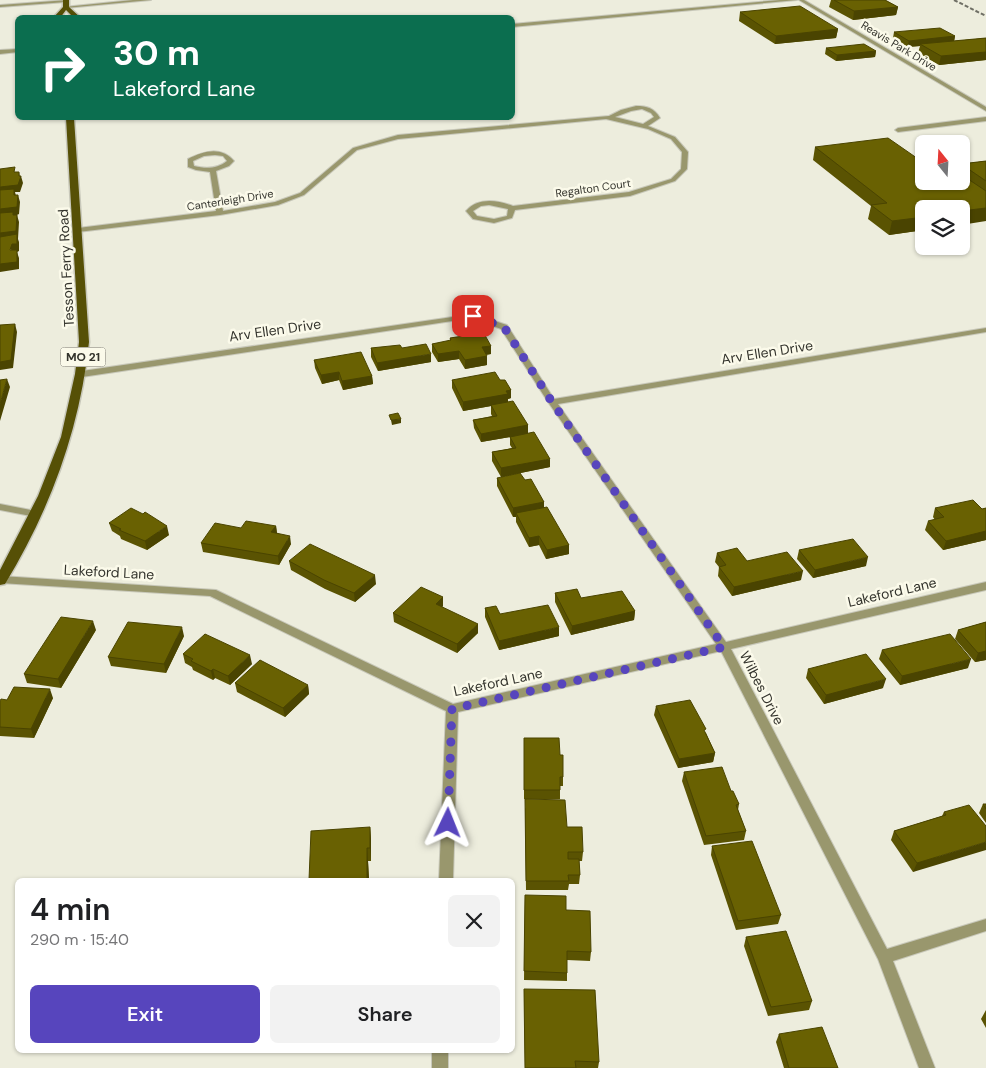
<!DOCTYPE html>
<html lang="en">
<head>
<meta charset="utf-8">
<style>
	:root { --surface:#fff; --page:#f2f2f2; --text:#202124; --muted:#757577; --accent:#5745bd }
	body { margin:0; font-family:"DM Sans",sans-serif; background:var(--page); color:var(--text); height:100vh; display:flex; flex-direction:column; font-size:19px; white-space:nowrap }
	* { box-sizing:border-box; margin:0 }
	p { font-size:16px; color:var(--muted) }
	.icon { flex:none; width:28px; height:28px; fill:none; stroke:currentColor; stroke-width:2; stroke-linecap:round; stroke-linejoin:round }
	.map { position:relative; flex:1; overflow:hidden }
	.sheet { position:absolute; left:15px; top:878px; width:500px; height:175px; display:flex; flex-direction:column; background:var(--surface); border-radius:8px; box-shadow:0 1px 4px #0004 }
	.sheet>* { flex:none }
	.hud { position:absolute; left:15px; top:15px; width:500px; height:105px; border-radius:8px; box-shadow:0 1px 4px #0004; background:#0b6e4f; color:#fff; overflow:hidden }
	.needle { width:32px; rotate:342deg }
	.tools { position:absolute; left:915px; top:135px; display:grid; gap:10px }
	.tools a { display:grid; place-items:center; width:55px; height:55px; border-radius:8px; background:var(--surface); box-shadow:0 1px 4px #0004; font-size:25px }
	.pin { position:absolute; display:grid; place-items:center; width:42px; height:42px; color:#fff; margin:-21px; border-radius:10px; box-shadow:0 2px 8px #0006 }
	.me { position:absolute; width:55px; margin:-28px; rotate:2deg; stroke-linejoin:round; filter:drop-shadow(0 0 4px #0008) }
	.turn { display:flex; align-items:center; gap:18px; height:105px; padding:0 15px; font-size:22px }
	.turn .icon { width:65px; height:65px; stroke-width:2.5 }
	.turn b { display:block; font-size:35px; line-height:42px }
	.round { display:grid; place-items:center; flex:none; width:52px; height:52px; border-radius:8px; background:var(--page) }
	.head { display:flex; align-items:center; justify-content:space-between; height:85px; padding:0 15px }
	h1 { font-size:30px; font-weight:600; line-height:38px }
	.button { display:flex; gap:10px; margin-top:auto; padding:10px 15px }
	.button a { flex:1; height:58px; border-radius:8px; background:var(--accent); color:#fff; font-size:20px; font-weight:600; line-height:58px; text-align:center }
	.button a+a { background:var(--page); color:var(--text) }
	.map>svg:first-child { display:block }
	.lines { fill:none; stroke-linecap:round; stroke-linejoin:round }
	.minor-casing { stroke:#c8c8ba; stroke-width:2 }
	.tertiary-casing { stroke:#c8c8ba; stroke-width:2 }
	.primary-casing { stroke:#c8c8ba; stroke-width:3 }
	.minor { fill:#99976d; fill-rule:evenodd }
	.tertiary { fill:#99976d; fill-rule:evenodd }
	.primary { fill:#565006; fill-rule:evenodd }
	.rail { stroke:#6f6f65; stroke-width:2; stroke-dasharray:4 2; stroke-linecap:butt }
	.wall { fill:#5a5302 }
	.shaded-wall { fill:#4a4401 }
	.building { fill:#696102; stroke:#4a4401 }
	.route { stroke:#5745bd; stroke-width:9; stroke-dasharray:0 16.2 }
	.labels { text-anchor:middle; dominant-baseline:central; stroke-width:5; stroke-linejoin:round; paint-order:stroke }
	.far-street-label { font-size:11px; fill:#34342d; stroke:#fbfaea }
	.shield { fill:#fbfaea; stroke:#706f66; stroke-width:1 }
	.shield-label { font-size:12px; font-weight:bold; fill:#34342d }
	.street-label { font-size:14px; fill:#34342d; stroke:#fbfaea }
</style>
</head>
<body>
<div class="map">
<svg width="986" height="1068" viewBox="0 0 986 1068">
	<rect width="100%" height="100%" fill="#ededdd"/>
	<g class="lines">
		<defs>
			<path id="minor" d="M68,0l-2,2 -66,5v-2z
				M133,0h18l-85,8 -2,-1z
				M799,0h5l182,107v4z
				M18,49v3l-18,2v-4z
				M636,106c11,0 18,2 24,12l-12,8 27,11 13,15 -1,17 -12,12 -45,15 -115,14 -3,8 -18,5 -21,-4 -7,-8c12,-14 31,-11 47,-5l116,-14 42,-13 10,-10 1,-17 -11,-13 -23,-10 -42,-10 -208,20 -41,11 -53,45 -26,10 -58,10 -142,17 -3,-2 3,-2 138,-17 -6,-39 -14,-2 -8,-3v-8c16,-8 33,-13 46,2l-5,5 -13,5 7,40 52,-9 25,-9 53,-45 45,-13 211,-19 12,-6zM642,109l9,4 3,4 -11,7 -28,-7 16,-6zM215,155l8,1 4,5c-10,8 -21,8 -33,5l-1,-5 11,-5zM489,205l19,4 -1,7 -13,3 -17,-3 -4,-5 8,-5z
				M986,117v4l-88,11 -3,-2 3,-2z
				M473,314l34,11 47,74 432,-71v4l-428,72 168,238 260,-60v8l-255,59 156,300 99,-30v12l-93,30 42,107h-16l-41,-109 -157,-308 -263,61 -5,168h-14l7,-169 -236,-115 -210,-13 1,-7 215,14 237,114 263,-60 -168,-242 -47,-73 -29,-11 -390,59 -4,-3 4,-3z
				M0,504l36,7 5,3 -5,3 -36,-7z
				M432,1050h16v18h-16z"/>
			<path id="tertiary" d="M780,0h17l-285,27v-3z"/>
			<path id="primary" d="M63,0h6v7l12,11h-7l-8,-8 -6,8h-7l10,-11z
				M66,118h8l15,224c-9,87 -39,168 -84,242l-5,1v-15l38,-74 23,-59 14,-63 4,-32z"/>
		</defs>
		<!-- minor casing -->
		<use href="#minor" class="minor-casing"/>
		<!-- tertiary casing -->
		<use href="#tertiary" class="tertiary-casing"/>
		<!-- primary casing -->
		<use href="#primary" class="primary-casing"/>
		<!-- minor -->
		<use href="#minor" class="minor"/>
		<!-- tertiary -->
		<use href="#tertiary" class="tertiary"/>
		<!-- primary -->
		<use href="#primary" class="primary"/>
		<!-- rail -->
		<path class="rail" d="M954,0l32,16"/>
	</g>
	<!-- wall -->
	<path class="wall" d="M831,0h54l13,7 -2,8 -43,5 -24,-13z
		M740,12l98,17 -2,9 -61,6 -36,-23z
		M894,32l61,4 -1,5 32,-3v22l-47,5 -21,-12 2,-7 -13,1 -14,-9z
		M826,48l50,3 -1,6 -39,4 -11,-7z
		M815,147l109,34h37v-17l25,-3v60l-62,-12v21l-35,5 -21,-16 3,-13 -58,-46z
		M468,333l23,13v8l-5,1 1,10 -22,4 -6,-10 -21,3 -6,-10v-8l18,-3v-3l18,-2z
		M371,348h31l29,14 -53,9 -7,-14z
		M314,360l58,16 1,8 -30,6 -4,-10 -17,4 -7,-16z
		M452,380h48l11,10v8l-3,1v3l20,23v8l22,34 -49,10 -9,-16v-9l20,-4 -2,-3v-8l-29,5 -7,-14 -1,-8 19,-4 -1,-2v-8l-28,5 -11,-23z
		M497,478l28,2 19,22v5l25,38v9l-23,5 -7,-14 -10,2 -13,-25v-5h-3l-16,-31z
		M935,508l47,1 4,-1v32l-43,10 -18,-20 3,-9 7,-1 -2,-3z
		M109,523l60,12 -22,15 -26,-11 -1,-3 -8,-5z
		M276,526l1,7 14,11 -12,21 -76,-13 -2,-9 40,-15z
		M799,550l67,16 -53,12 -16,-19z
		M717,553l30,8 54,19 -69,16 -14,-20 1,-9 -4,-5z
		M289,561l87,23 -21,18 -30,-13 -34,-19z
		M555,593l26,5 54,13 -1,9 -63,15 -16,-33z
		M443,606l-1,1 36,26 -21,20 -63,-31 -1,-9z
		M485,608l15,6 59,22 -60,14 -14,-33z
		M986,622v38l-11,2 -20,-23 3,-9z
		M96,630l-35,58 -34,-5 -3,-9z
		M184,636l-18,37 -55,-7 -3,-9z
		M882,650l86,18 -68,17 -21,-26z
		M183,654l69,10 -22,21 -15,-7 -2,2 -20,-10 -1,-3 -7,-4z
		M808,669l75,19 -59,16 -18,-26z
		M235,683l73,2 1,9 -24,23 -48,-25z
		M53,698l-19,40 -34,-2v-35z
		M656,706l50,27 9,20 -2,9 -35,6 -24,-53z
		M524,738l36,17 3,22v9h-3v13h-36z
		M684,772l47,19 8,13 -1,6 8,21 -2,9 -40,5 -22,-64z
		M983,804h3v19l-7,-10z
		M525,808l42,19 16,25 -1,9h-3l1,14 -1,9h-10l-1,6h-42z
		M944,812l42,14 -73,46 -22,-32 3,-9 48,-15z
		M370,827l1,13v21h-3l1,19h-60z
		M712,846l69,69 -3,9 -42,6 -25,-75z
		M525,895l41,15 25,42 -1,9 -23,-1v21l-43,-1z
		M746,937l66,64 -3,9 -41,6 -24,-70z
		M524,989l75,73 -1,6h-73z
		M986,1010v18l-5,-9z
		M779,1034l59,34h-54l-8,-26z"/>
	<!-- shaded-wall -->
	<path class="shaded-wall" d="M898,7l-2,8 -43,5 1,-9z
		M838,29l-2,9 -61,6 1,-8z
		M955,36l-1,6 -34,2v2l-13,1 2,-6z
		M876,51l-1,6 -39,4 1,-6z
		M986,52v8l-47,5 2,-9z
		M19,172l1,6 1,-2 2,7 -3,9h-5l1,4 -16,-2v-7l19,-11z
		M18,195l2,7 -1,12 -2,1 2,7 -1,17 1,3v9l-2,1 2,6v11l-19,3v-8l14,-12 -14,-11v-32z
		M986,208v13l-25,4v-14z
		M924,217v13l-35,5 3,-14z
		M15,324l2,8 -4,36 -13,2v-8z
		M491,346v8l-9,1v-8z
		M459,351v8l-21,3v-8z
		M431,354v8l-53,9 -1,-8z
		M487,356v9l-22,4v-9z
		M339,372v8l-17,4 -1,-9z
		M372,376l1,8 -30,6 -1,-9z
		M7,379l3,8 -10,34v-17z
		M511,390v8l-3,1v4l-45,8v-9z
		M401,419v4l-9,2 -1,-5z
		M528,425v9l-47,8v-8z
		M550,459v8l-49,10v-9z
		M544,502v9l-28,2v4h-3v-9z
		M167,526l2,9 -22,15 -2,-9z
		M276,526l1,8 -6,-2z
		M986,531v9l-43,10 3,-9z
		M290,536l1,8 -12,21 -1,-9z
		M539,536v9l-10,2v-9z
		M569,545v9l-23,5 1,-9z
		M868,557l-2,9 -53,12 2,-8z
		M803,571l-2,9 -69,16 2,-9z
		M375,575l1,9 -21,18 -1,-9z
		M443,597v9l-7,7v-9z
		M635,611l-1,9 -63,15 1,-9z
		M93,621l3,9 -35,58 -3,-9z
		M478,624v9l-21,20v-9z
		M182,627l2,9 -18,37 -2,-9z
		M559,627v9l-60,14v-9z
		M986,651v9l-11,2 3,-9z
		M250,655l2,9 -22,21 -2,-9z
		M971,659l-3,9 -68,17 2,-9z
		M213,669l2,9 -2,2 -2,-9z
		M886,679l-3,9 -59,16 2,-9z
		M308,685l1,9 -24,23 -2,-9z
		M50,689l3,9 -19,40 -3,-9z
		M715,753l-2,9 -35,6 1,-9z
		M370,827l1,13v21l-1,-13z
		M986,842v8l-73,22 4,-9z
		M367,848l1,13 1,19h-2z"/>
	<!-- building -->
	<path class="building" d="M834,0h51l13,7 -44,4z
		M800,6l38,23 -62,7 -36,-24z
		M940,28l15,8 -46,5 -15,-9z
		M986,38v14l-45,4 -21,-12z
		M864,44l12,7 -39,4 -11,-7z
		M888,138l36,25v18h37v-6h1l24,16v17l-25,3v-2h-37v8l-32,4 -21,-16 16,-2 -72,-56z
		M986,161v20l-25,-17z
		M15,167l-1,5h5v4h2l-3,9 -18,2v-18z
		M14,189v6h4l-1,12 -17,2v-19z
		M13,212v3h4l-1,16 -16,2v-20z
		M17,234v10h-5l-2,6h7v12l-17,2v-27z
		M15,324l-4,36 -11,2v-37z
		M482,330l9,16 -9,1 5,9 -22,4 -6,-9 -21,3 -6,-10 19,-4 -1,-2 20,-3 -2,-2z
		M426,344l5,10 -54,9 -6,-15 29,-3 2,3z
		M361,352l11,24 -30,5 -3,-9 -18,3 -7,-15z
		M495,372l5,8h5l6,10 -5,1 2,3 -45,8 -11,-22z
		M7,379l-7,25v-24z
		M513,401l15,24 -47,9 -8,-14 24,-4 -6,-11z
		M398,413l3,6 -10,1 -2,-5z
		M534,432l16,27 -49,9 -9,-16 24,-4 -6,-11z
		M520,473l5,7 6,-1 13,23 -31,6 -16,-30z
		M973,500l9,9 4,-1v23l-40,10 -18,-20 16,-4 -9,-9z
		M547,507l22,38 -22,5 -8,-14 -10,2 -13,-25z
		M131,508l12,6 2,-2 22,14 -22,15 -26,-11 2,-1 -12,-6z
		M246,521l30,5 -5,6 19,4 -12,20 -77,-13 14,-20 26,5z
		M853,539l15,18 -53,13 -16,-20z
		M310,544l65,31 -21,18 -30,-13 -35,-19z
		M737,548l10,13 40,-9 16,19 -69,16 -15,-20 7,-2 -9,-12z
		M421,587l22,10 -7,7 42,20 -21,20 -64,-31z
		M577,589l4,9 41,-7 13,20 -63,15 -17,-33z
		M548,605l11,22 -60,14 -14,-33 11,-2 4,8z
		M61,617l32,4 -35,58 -34,-5z
		M128,622l54,5 -18,37 -56,-7z
		M986,622v29l-8,2 -20,-23z
		M205,634l45,21 -22,21 -15,-7 -2,2 -20,-10 2,-2 -10,-5z
		M950,634l21,25 -69,17 -20,-26z
		M866,654l20,25 -60,16 -18,-26z
		M260,660l48,25 -25,23 -48,-25z
		M14,687l36,2 -19,40 -31,-2v-26l1,-2 6,1z
		M690,700l16,29 -2,1 11,23 -36,6 -23,-53z
		M524,738h35l1,17h3v22h-3v13h-36z
		M722,767l9,24h2l6,13 -3,1 10,26 -40,5 -22,-64z
		M525,799l40,1 2,27h15l1,25h-15v7h11l1,16h-12l1,6h-43z
		M983,804h3v5z
		M969,805l17,21v16l-69,21 -23,-32 52,-16 -2,-3z
		M370,827v21h-3v32h-58l2,-49z
		M752,841l29,74 -43,6 -26,-75z
		M525,895l41,1v14l24,1 1,41 -24,-1v22l-43,-2z
		M786,931l26,70 -41,6 -25,-70z
		M524,989l71,1 4,72 -24,-1 1,7h-51z
		M822,1027l16,41h-49l-10,-34z"/>
	<g class="lines">
		<!-- route -->
		<path class="route" d="M448,823l4,-114 272,-62 -172,-245 -48,-75 -31,-11"/>
	</g>
	<g class="labels">
		<!-- far-street labels -->
		<g class="far-street-label">
			<text transform="translate(899 46) rotate(31)">Reavis Park Drive</text>
			<text transform="translate(593 188) rotate(-8)">Regalton Court</text>
			<text transform="translate(230 200) rotate(-9)">Canterleigh Drive</text>
		</g>
		<!-- shield labels -->
		<rect class="shield" x="60.5" y="347.5" width="45" height="19" rx="4"/>
		<g class="shield-label">
			<text x="83" y="357">MO 21</text>
		</g>
		<!-- street labels -->
		<g class="street-label">
			<text transform="translate(66 268) rotate(-93)">Tesson Ferry Road</text>
			<text transform="translate(275 330) rotate(-8)">Arv Ellen Drive</text>
			<text transform="translate(767 352) rotate(-9)">Arv Ellen Drive</text>
			<text transform="translate(109 572) rotate(3)">Lakeford Lane</text>
			<text transform="translate(892 592) rotate(-13)">Lakeford Lane</text>
			<text transform="translate(498 682) rotate(-12)">Lakeford Lane</text>
			<text transform="translate(762 688) rotate(63)">Wilbes Drive</text>
		</g>
	</g>
</svg>
<div class="tools">
<a><svg class="needle" viewBox="-14 -14 28 28"><path d="M0-13l5 13h-10z" fill="#e53935"/><path d="M0 13l5-13h-10z" fill="#757577"/></svg></a>
<a><svg class="icon" aria-label="layers" viewBox="0 0 24 24"><path d="M12 4l9 5-9 5-9-5zM3 14l9 5 9-5"/></svg></a>
</div>
<div class="pin" style="left:473px;top:316px;background:#d93025"><svg class="icon" aria-label="arrive" viewBox="0 0 24 24"><path d="M6 21V4h12l-3 4 3 4H6"/></svg></div>
<svg class="me" style="left:448px;top:823px" viewBox="-20 -20 40 40"><path d="M0-17L14 15 0 8-14 15z" fill="#5745bd" stroke="#fff" stroke-width="4"/></svg>
<div class="hud">
<div class="turn"><svg class="icon" aria-label="right" viewBox="0 0 24 24"><path d="M7 20v-9h11M14 6l5 5-5 5"/></svg><div><b>30 m</b>Lakeford Lane</div></div>
</div>
<section class="sheet">
<div class="head"><div><h1>4 min</h1><p>290 m · 15:40</p></div><a class="round"><svg class="icon" aria-label="close" viewBox="0 0 24 24"><path d="M6 6l12 12M18 6L6 18"/></svg></a></div>
<div class="button"><a>Exit</a><a>Share</a></div>
</section>
</div>
</body>
</html>
